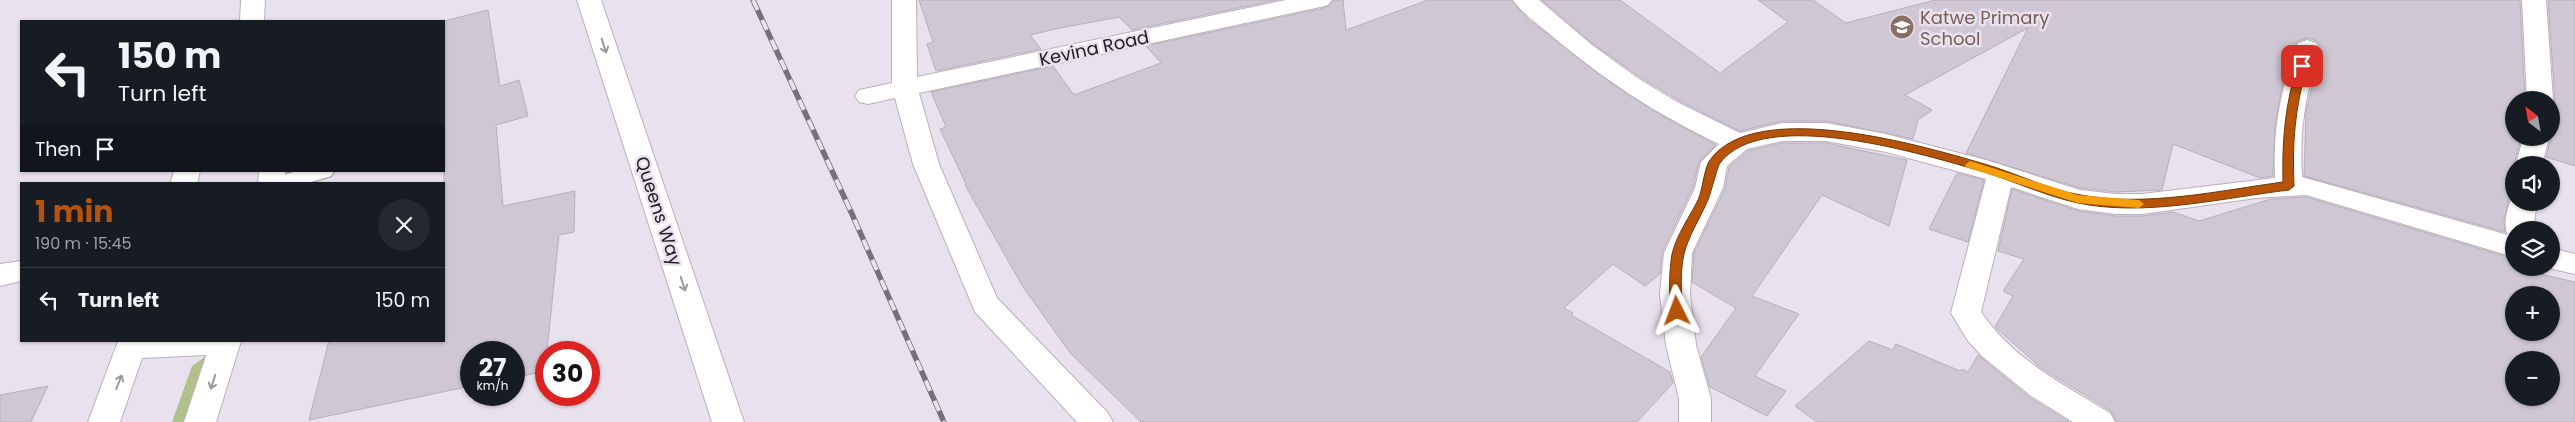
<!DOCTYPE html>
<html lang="en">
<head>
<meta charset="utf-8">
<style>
	:root { --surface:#171b24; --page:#242831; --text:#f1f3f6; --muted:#9ea1a6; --line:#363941; --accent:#b45309 }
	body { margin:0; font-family:Poppins,sans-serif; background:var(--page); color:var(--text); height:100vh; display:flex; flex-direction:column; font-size:19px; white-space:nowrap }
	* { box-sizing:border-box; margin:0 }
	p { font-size:16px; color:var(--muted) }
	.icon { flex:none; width:28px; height:28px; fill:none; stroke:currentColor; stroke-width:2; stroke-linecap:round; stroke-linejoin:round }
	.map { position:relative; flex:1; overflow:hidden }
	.sheet { position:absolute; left:20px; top:182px; width:425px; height:160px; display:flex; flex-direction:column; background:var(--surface); border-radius:0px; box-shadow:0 1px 4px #0004 }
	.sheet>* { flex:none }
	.banner { position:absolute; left:20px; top:20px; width:425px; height:152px; border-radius:0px; box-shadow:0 1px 4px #0004; background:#171b24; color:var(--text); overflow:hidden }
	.needle { width:32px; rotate:329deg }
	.fabs { position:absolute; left:2505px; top:91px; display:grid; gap:10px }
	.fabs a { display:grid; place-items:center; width:55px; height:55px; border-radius:50%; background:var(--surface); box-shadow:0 1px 4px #0004; font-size:25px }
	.speed { position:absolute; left:460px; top:341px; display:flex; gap:10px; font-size:25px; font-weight:700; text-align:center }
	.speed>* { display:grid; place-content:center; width:65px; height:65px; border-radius:50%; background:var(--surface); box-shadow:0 1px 4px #0004; line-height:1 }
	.speed small { font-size:12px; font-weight:400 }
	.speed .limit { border:8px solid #d22; background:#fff; color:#111 }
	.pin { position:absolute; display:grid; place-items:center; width:42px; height:42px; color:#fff; margin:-21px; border-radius:10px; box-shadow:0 2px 8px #0006 }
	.me { position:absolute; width:55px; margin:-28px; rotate:357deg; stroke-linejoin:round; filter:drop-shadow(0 0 4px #0008) }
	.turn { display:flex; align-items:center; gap:18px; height:105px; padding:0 15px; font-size:22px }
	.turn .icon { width:65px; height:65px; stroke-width:2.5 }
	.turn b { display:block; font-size:35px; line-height:42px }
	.then { display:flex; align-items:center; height:48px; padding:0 15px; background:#0003; gap:10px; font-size:19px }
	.round { display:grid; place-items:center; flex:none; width:52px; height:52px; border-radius:26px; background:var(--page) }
	.overview { display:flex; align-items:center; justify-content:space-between; height:85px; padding:0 15px }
	h1 { font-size:30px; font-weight:700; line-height:38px; color:var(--accent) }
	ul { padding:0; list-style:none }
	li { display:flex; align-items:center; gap:15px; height:65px; padding:0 15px; border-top:1px solid var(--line) }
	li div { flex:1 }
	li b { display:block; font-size:19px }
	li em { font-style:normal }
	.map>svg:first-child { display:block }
	.green { fill:#b2c18c }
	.building { fill:#cfc7d3; stroke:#b7b0bb; fill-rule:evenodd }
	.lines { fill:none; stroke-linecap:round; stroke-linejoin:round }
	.lane-casing { stroke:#b8b0bc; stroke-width:3 }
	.street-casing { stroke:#b8b0bc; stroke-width:2 }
	.secondary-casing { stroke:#b8b0bc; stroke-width:2 }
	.highway-casing { stroke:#b8b0bc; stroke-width:2 }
	.lane { fill:#fff; fill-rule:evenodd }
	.street { fill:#fff; fill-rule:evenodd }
	.secondary { fill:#fff; fill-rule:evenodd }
	.highway { fill:#fff; fill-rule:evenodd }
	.rail-casing { stroke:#767179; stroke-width:5.5 }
	.rail { stroke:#e9e2ee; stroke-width:4; stroke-dasharray:11; stroke-linecap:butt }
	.oneway { stroke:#9b999c }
	.route { fill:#b45309; stroke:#753606 }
	.slow { fill:#f59e0b }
	.labels { text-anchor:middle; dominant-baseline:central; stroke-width:5; stroke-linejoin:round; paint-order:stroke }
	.education-label { font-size:18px; fill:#785e54; stroke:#e9e2ee; text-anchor:start }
	.street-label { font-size:18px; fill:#201d22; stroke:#e9e2ee }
</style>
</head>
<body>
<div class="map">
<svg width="2575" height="422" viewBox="0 0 2575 422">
	<rect width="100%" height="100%" fill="#e9e2ee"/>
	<!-- green -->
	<path class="green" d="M206,356v66h-34l20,-56z"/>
	<!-- building -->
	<path class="building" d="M919,0h358l-145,30 -13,-13 -59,11 -30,7 11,14 -105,22 -9,-27 6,-2z
		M1334,0h9l3,30 82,-30h83l19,21 81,62 41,27 64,35 -17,17 -6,25 -31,65 -2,22 -15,12 -32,-22 -49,44 9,5 -2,2 99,57 3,11 -36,39h-496l-70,-68 -48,-67 -58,-102 1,-1 -26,-55 6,-2 -15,-35 122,-26 21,29 87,-32 -15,-17 174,-37 9,-3z
		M1542,0h78l100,73 68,-51 -30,-22h55l33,23 89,-23h585l5,100h-11v38h7l-7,27v24l-5,-1v11l-5,21 1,12 -201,-56 2,-64 15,-64 -4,-7 -9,-3 -11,3 -4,6 -10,34 -8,46 -2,49 -13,2 -87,-34 -11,46 -46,2 -36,-4 -114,-35 62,-125 -123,67 27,15 -14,10 -5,19 -87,-18h-44l-42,10 -62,-31 -38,-23 -47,-33z
		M2548,0h27v166l-29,-9 5,-19v-34l4,-4z
		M488,10l12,76 19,-6 9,36 -32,9 7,81 72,-15 -1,41 -15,3 -14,136 -31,7v-26h-43v34l-162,34 20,-79h115v-320z
		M1782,143h44l81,17 -18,66 -67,-31 -70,101 47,18 -44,62 31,15 -19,25 -57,-29 -9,-30 35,-49 -44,-26 2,-29 31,-64 4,-22 19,-16z
		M1957,173l27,7 -16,62 -39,-13z
		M2012,189l66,22 38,5h26l31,-4 26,9 72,-22 35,-2 205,61 3,10 61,14v140h-458l-6,-11 -70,-43 -46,-41 18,-31 -10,-5 21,-32 -26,-8zM2514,295h37v37h-37zM2514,360h37v38h-37z
		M1869,341l24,9 3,-6 64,27 2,-2 6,3 10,-17 52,43 39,24h-252l-22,-16z
		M48,386l-17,36h-31v-27z"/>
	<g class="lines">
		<defs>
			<path id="lane" d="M297,171h37l-3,5 -27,8h-37l3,-5z"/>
			<path id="street" d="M892,0h24l1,77 369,-77h46l-4,5 -8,2 -401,86 20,71 58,134 111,115 5,9h-36l-102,-110 -62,-148 -18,-66 -27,6 -9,-2 -4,-6 4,-6 33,-7z
				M1513,0h26l53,45 47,34 38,23 63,31 42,-10h44l60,11 100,26 94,30 36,4h26l133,-16c-2,-51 5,-81 20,-130l3,-5 9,-3 9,3 3,5c-13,47 -20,80 -17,129l206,58c-6,-10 0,-31 6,-40v7h23l-4,28h-19v27l-208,-62 -50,3 -114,16h-26l-38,-5 -67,-22 -30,125c32,47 81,72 129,101l5,9h-42l-42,-26 -48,-39 -15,-16 -17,-28 35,-134 -100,-27 -60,-11h-44l-35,8 -20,17 -4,22 -31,65 -2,41 6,51 15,54v23h-32v-23l-13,-54 -6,-51 4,-41 31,-65 6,-26 18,-18c-61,-29 -115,-64 -167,-108 -13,-11 -29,-22 -39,-36z
				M2522,0h24l7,100 -2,2v-2h-24z
				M2523,138h26l-7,27h-26z
				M2551,248l24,6v20l-27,-6h3z"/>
			<path id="secondary" d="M259,171h26v13h-27z
				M21,261v20l-21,5v-22z
				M211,341h30l-25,81h-32z"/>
			<path id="highway" d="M241,0h24l-1,21h-24z
				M577,0h24l143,422h-32z
				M174,171h26l-3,13h-27z
				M118,341h123v1l-4,8 -11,4 -84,4 -22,64h-32z"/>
		</defs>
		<!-- lane casing -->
		<use href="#lane" class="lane-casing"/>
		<!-- street casing -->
		<use href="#street" class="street-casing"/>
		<!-- secondary casing -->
		<use href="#secondary" class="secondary-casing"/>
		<!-- highway casing -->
		<use href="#highway" class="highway-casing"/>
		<!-- lane -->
		<use href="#lane" class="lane"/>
		<!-- street -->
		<use href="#street" class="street"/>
		<!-- secondary -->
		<use href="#secondary" class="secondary"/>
		<!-- highway -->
		<use href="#highway" class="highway"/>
		<defs>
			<path id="rail" d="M753,0l99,214 92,208"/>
		</defs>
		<!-- rail casing -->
		<use href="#rail" class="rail-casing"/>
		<!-- rail -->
		<use href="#rail" class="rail"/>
	</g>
	<!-- one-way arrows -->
	<defs><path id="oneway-shaft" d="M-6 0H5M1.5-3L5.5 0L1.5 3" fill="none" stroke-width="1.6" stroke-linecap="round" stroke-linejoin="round" transform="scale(1.25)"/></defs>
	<g class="oneway">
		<use href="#oneway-shaft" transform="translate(604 46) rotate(72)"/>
		<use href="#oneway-shaft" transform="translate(683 284) rotate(72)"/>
		<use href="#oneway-shaft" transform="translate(119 382) rotate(-69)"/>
		<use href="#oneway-shaft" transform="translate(213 382) rotate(108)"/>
	</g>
	<!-- route -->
	<path class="route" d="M2302,62l5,4c-12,42 -15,76 -13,120l-5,4c-67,8 -144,27 -211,13 -32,-7 -62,-21 -94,-31 -58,-17 -220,-67 -264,-9 -3,4 -9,31 -13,39 -7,16 -19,35 -23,52 -4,18 -3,38 -1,57l-6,4 -6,-4c-2,-19 -2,-39 1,-57 4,-18 18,-38 26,-54 5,-11 6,-32 12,-40 46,-64 218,-13 281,6 29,9 59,24 90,29 66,12 136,-4 202,-13 -1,-42 2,-76 14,-116z"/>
	<!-- slow -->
	<path class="slow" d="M1970,161l108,34 61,5 5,4 -5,4 -61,-5 -112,-36 -1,-2z"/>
	<!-- icons -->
	<defs>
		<symbol id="school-disc" viewBox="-11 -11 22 22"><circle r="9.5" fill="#8d6e63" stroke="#e9e2ee"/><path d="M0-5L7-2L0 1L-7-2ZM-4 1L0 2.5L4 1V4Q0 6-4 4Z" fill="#fff"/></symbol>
	</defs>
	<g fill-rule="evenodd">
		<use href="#school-disc" x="1888" y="13" width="28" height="28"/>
	</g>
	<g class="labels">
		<!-- education labels -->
		<g class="education-label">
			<text x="1920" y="17">Katwe Primary<tspan x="1920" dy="21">School</tspan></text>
		</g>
		<!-- street labels -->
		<g class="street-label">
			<text transform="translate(1094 48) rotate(-12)">Kevina Road</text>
			<text transform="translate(659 211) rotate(72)">Queens Way</text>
		</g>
	</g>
</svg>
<div class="fabs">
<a><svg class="needle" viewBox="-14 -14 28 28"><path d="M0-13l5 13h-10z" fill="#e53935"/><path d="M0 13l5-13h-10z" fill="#9ea1a6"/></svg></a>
<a><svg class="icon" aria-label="sound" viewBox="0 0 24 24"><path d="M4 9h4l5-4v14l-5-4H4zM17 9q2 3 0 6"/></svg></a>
<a><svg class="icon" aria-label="layers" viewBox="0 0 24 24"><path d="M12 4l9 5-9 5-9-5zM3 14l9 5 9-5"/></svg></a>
<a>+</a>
<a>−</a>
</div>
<div class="speed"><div>27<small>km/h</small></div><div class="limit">30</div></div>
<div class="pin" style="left:2302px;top:66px;background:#d93025"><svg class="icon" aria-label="arrive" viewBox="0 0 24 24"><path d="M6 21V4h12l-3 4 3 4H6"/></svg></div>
<svg class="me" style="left:1677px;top:311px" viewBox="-20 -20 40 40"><path d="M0-17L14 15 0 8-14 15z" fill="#b45309" stroke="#fff" stroke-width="4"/></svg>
<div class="banner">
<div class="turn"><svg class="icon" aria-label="left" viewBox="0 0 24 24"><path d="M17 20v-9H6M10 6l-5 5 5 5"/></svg><div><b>150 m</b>Turn left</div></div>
<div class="then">Then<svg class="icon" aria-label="arrive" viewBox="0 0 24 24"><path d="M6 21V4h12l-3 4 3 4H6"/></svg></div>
</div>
<section class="sheet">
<div class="overview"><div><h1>1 min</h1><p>190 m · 15:45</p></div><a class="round"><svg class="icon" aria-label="close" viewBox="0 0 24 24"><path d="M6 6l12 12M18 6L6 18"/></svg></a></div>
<ul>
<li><svg class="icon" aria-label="left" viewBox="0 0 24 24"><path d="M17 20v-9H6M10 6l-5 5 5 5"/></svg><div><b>Turn left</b></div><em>150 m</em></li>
</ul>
</section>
</div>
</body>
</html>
